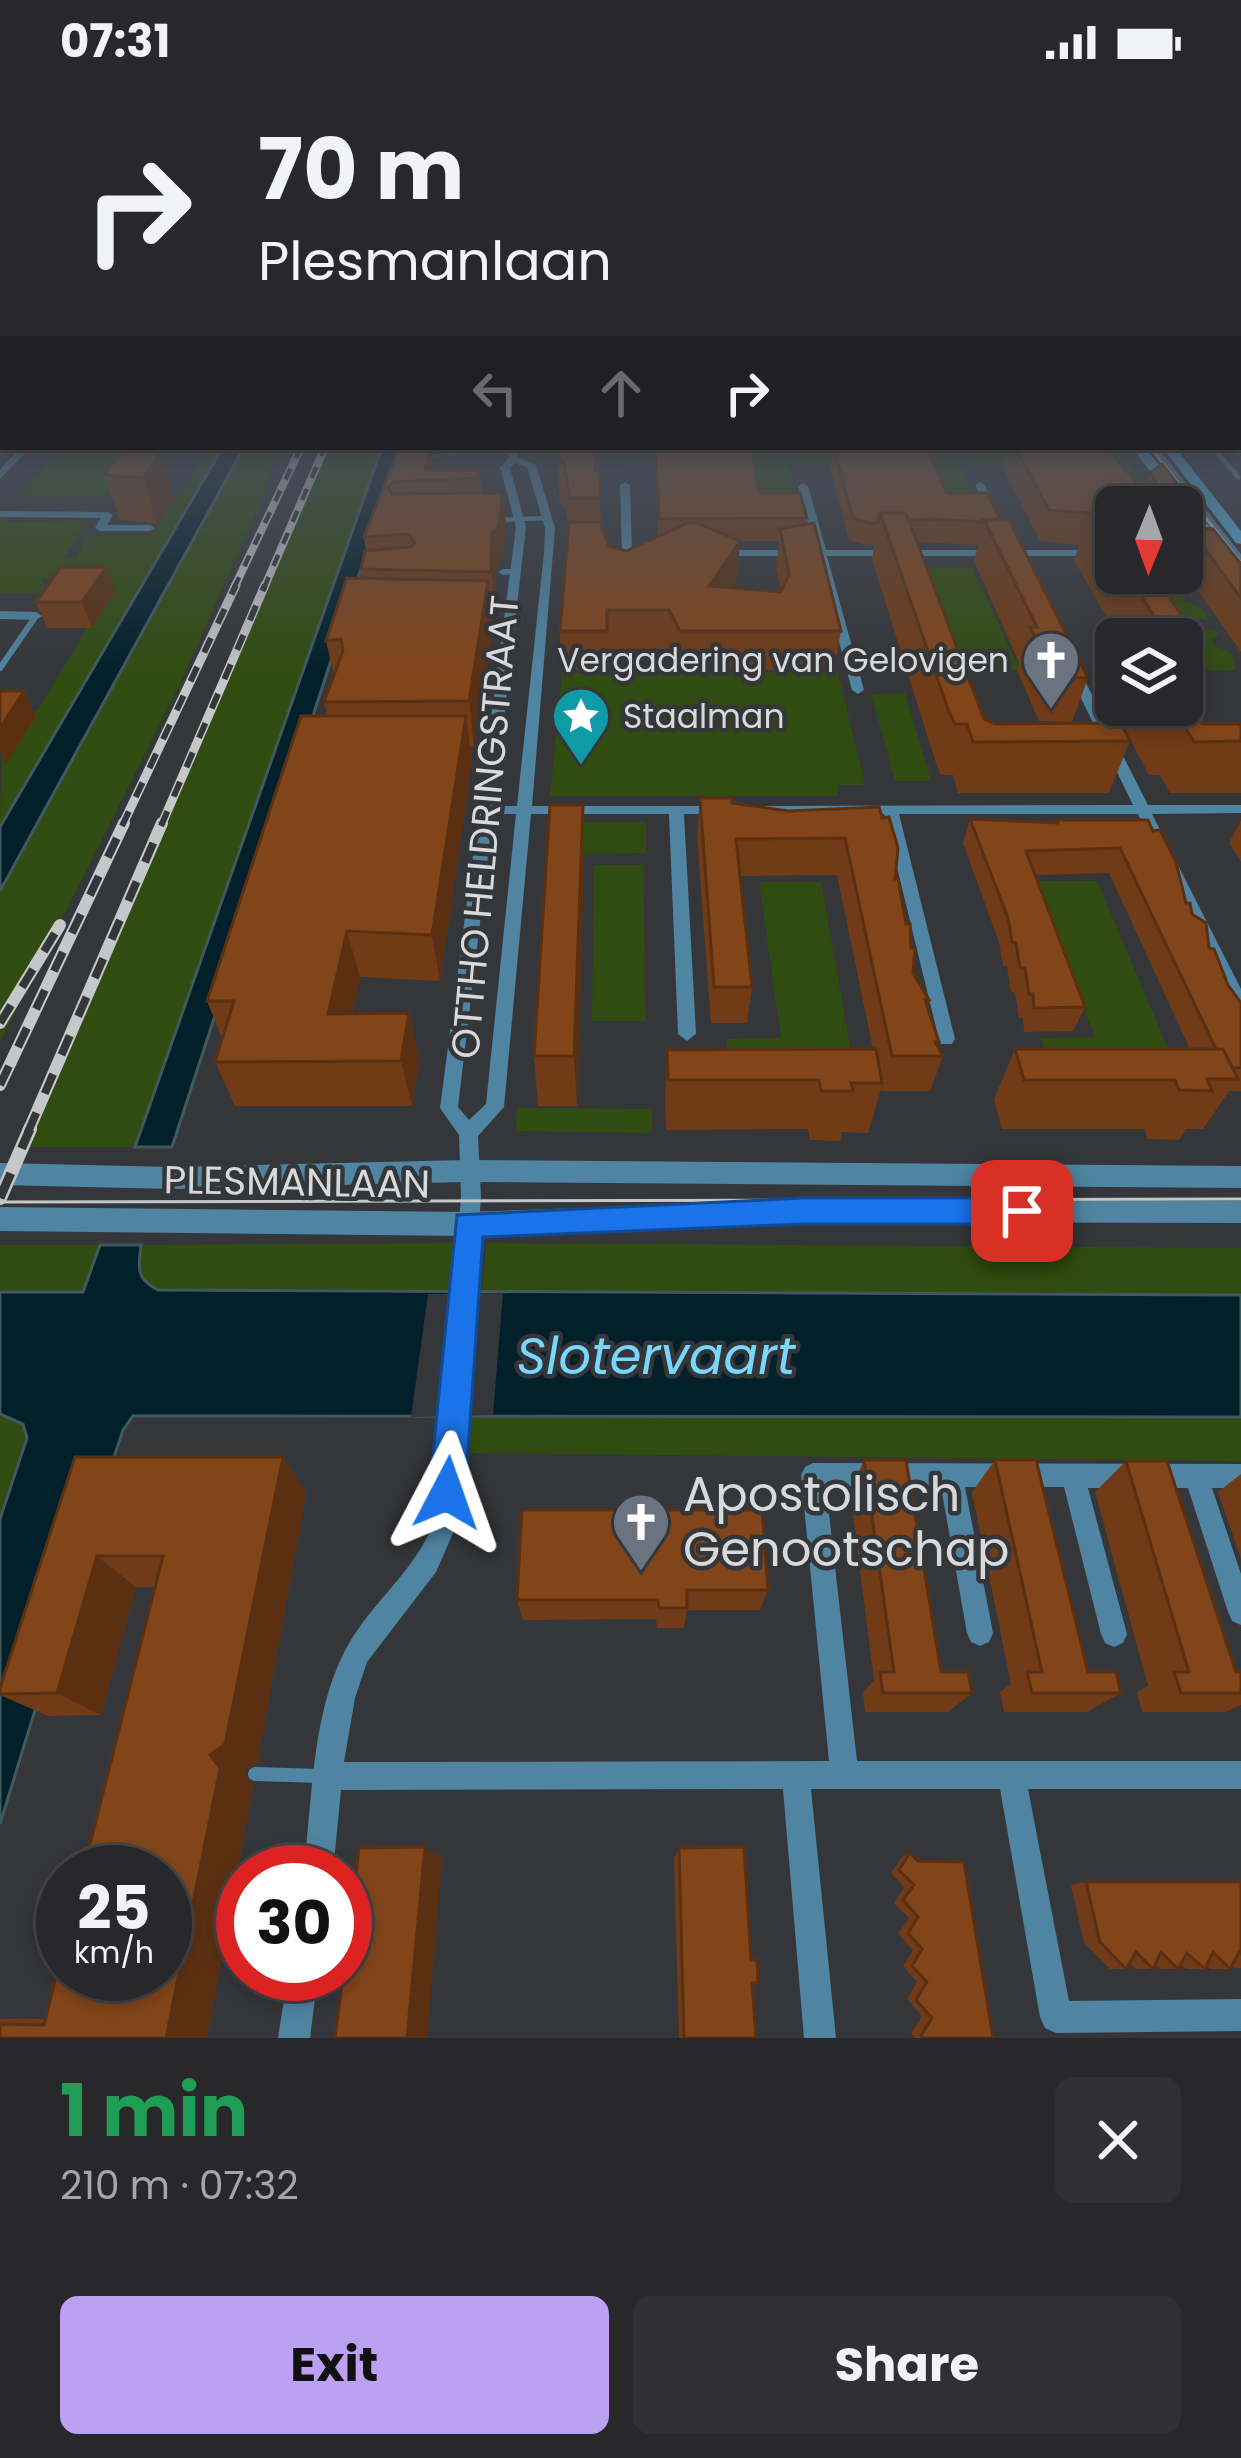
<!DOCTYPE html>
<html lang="en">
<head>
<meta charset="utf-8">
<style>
	:root { --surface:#28282b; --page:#303033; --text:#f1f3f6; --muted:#a5a6a9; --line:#444447; --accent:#bca0f2 }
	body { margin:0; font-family:Poppins,sans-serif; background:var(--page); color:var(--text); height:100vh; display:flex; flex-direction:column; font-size:45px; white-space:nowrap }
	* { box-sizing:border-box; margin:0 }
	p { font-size:39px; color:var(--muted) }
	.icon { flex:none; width:66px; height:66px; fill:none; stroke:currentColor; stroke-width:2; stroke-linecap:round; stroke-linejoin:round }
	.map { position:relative; height:1954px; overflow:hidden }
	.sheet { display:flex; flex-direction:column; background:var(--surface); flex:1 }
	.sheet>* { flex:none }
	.hud { position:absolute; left:0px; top:0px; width:1242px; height:366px; box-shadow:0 6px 18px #0003,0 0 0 3px var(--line); background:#28282b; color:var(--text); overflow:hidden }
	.needle { width:78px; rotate:181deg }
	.fabs { position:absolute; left:1095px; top:402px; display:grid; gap:24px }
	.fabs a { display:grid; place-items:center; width:108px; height:108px; border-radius:18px; background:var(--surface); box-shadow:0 6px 18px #0003,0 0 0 3px var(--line); font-size:60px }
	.speed { position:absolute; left:36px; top:1761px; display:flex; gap:24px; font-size:60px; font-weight:700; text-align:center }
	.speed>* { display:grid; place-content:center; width:156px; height:156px; border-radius:50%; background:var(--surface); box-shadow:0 6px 18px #0003,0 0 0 3px var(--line); line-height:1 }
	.speed small { font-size:30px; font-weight:400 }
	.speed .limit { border:18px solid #d22; background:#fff; color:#111 }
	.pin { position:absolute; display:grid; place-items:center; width:102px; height:102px; color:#fff; margin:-51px; border-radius:24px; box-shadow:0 6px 18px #0006 }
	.me { position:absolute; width:132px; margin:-66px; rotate:4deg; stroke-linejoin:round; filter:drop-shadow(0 0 9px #0008) }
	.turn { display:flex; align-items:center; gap:42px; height:252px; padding:0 60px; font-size:54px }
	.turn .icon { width:156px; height:156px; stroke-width:2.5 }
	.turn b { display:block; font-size:84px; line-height:102px }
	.lanes { display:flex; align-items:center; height:114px; padding:0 60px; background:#0003; justify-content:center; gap:60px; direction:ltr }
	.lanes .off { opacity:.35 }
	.round { display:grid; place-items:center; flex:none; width:126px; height:126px; border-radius:18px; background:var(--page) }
	.head { display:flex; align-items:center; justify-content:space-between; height:204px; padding:0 60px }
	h1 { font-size:72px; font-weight:700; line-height:90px; color:#1e9e55 }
	.cta { display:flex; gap:24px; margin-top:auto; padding:24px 60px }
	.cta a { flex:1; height:138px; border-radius:18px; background:var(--accent); color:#111; font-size:48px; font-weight:700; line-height:138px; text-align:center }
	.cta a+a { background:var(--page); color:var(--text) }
	.status { display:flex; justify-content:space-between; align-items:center; height:84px; padding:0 60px; background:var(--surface); direction:ltr }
	.status svg { height:33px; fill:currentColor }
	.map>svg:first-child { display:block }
	.green { fill:#314c10 }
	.water { fill:#02202a; stroke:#42585f; stroke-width:3 }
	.pier { fill:#353639 }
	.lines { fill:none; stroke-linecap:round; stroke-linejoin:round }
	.service-far2 { stroke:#4f85a2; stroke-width:4.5 }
	.service-far1 { stroke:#4f85a2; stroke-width:6 }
	.service { stroke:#4f85a2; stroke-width:14 }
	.pedestrian { fill:#4f85a2; fill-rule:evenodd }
	.minor { fill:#4f85a2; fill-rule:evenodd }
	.tertiary { fill:#4f85a2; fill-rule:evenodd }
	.secondary { fill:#55b1df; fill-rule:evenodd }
	.tram { stroke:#c6c7c9; stroke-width:3 }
	.rail-far3-casing { stroke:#c6c7c9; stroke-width:8 }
	.rail-far2-casing { stroke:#c6c7c9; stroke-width:9 }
	.rail-far1-casing { stroke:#c6c7c9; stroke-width:12 }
	.rail-casing { stroke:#c6c7c9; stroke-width:14 }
	.rail-far3 { stroke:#353639; stroke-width:4.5; stroke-dasharray:12; stroke-linecap:butt }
	.rail-far2 { stroke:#353639; stroke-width:6; stroke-dasharray:16; stroke-linecap:butt }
	.rail-far1 { stroke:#353639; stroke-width:8; stroke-dasharray:21; stroke-linecap:butt }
	.rail { stroke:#353639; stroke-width:9; stroke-dasharray:27; stroke-linecap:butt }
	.wall { fill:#703b16; fill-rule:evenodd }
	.shaded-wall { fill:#5b3012 }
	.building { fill:#82451a; stroke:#5b3012; stroke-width:3 }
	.route { fill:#1a73e8; stroke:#114b97; stroke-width:3 }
	.labels { text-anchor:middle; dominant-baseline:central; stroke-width:9; stroke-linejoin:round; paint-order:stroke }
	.far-poi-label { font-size:33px; fill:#d8d9db; stroke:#353639; text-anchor:end }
	.street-label { font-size:39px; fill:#d8d9db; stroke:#353639 }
	.near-poi-label { font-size:48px; fill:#d8d9db; stroke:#353639; text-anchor:start }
	.near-water-label { font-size:51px; font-style:italic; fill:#77d7fc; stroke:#353639 }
</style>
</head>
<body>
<div class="status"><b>07:31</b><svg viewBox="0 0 49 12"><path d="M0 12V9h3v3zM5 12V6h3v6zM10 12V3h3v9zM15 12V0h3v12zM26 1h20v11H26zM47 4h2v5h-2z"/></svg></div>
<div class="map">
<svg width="1241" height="1954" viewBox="0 0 1241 1954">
	<rect width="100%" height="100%" fill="#353639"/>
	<!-- green -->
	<path class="green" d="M62,363h83l-37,50h-87z
		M210,363h13l-223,380c0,-40 4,-76 0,-116h37l52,-86 -27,-46h-22l5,8 -4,6h-41v-76h7l-2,5 82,-1 -23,37h12l11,-22h63l24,-39 -56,-2h62z
		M244,363h32l-9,41 -88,198 -179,356v-151z
		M382,363l-247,700h-111l302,-699z
		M526,368l601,1v9l36,45 -151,-42h-46l-2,-4 -6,1 15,30h-34l-99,-27h-46l-6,-5 7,32h-35l-5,-32 -133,5 44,-5h-125l-11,-1z
		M908,483h64l48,103h-73z
		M1115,488l63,2 2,5 -9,8 23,10h-9l-1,4 18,8 7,11 -19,-2 -5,5 31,8 3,5 -9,3 6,8 16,6 4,17h-54v-31h-12z
		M838,588l27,113h-28l1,11h-288l12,-123z
		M905,609l26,88h-36l-24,-87z
		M552,738h94v31l-97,1z
		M594,781h49l3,156h-54z
		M1035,797h62l87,205h-127l-16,-48 54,-1z
		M759,798h62l36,204h-127l-4,-47 55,-1z
		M517,1024l135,1v24l-136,-2z
		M454,1159l-6,51 -290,-4c-22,-11 -20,-22 -17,-45z
		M487,1159l754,5v47l-760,-2z
		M0,1161h100l-18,47h-82z
		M0,1330l23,10 4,14 -27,81z
		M467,1331l774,2v44l-777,-8z"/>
	<!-- water -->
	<path class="water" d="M1239,358l2,8 -115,-1 -3,4 -658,1 -41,2 -34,24 -218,667h-37l247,-700h857z
		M223,363h21l-244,444v-64z
		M100,1161h41c-3,23 -5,34 17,45l1083,5v122l-1108,-1 -10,14 -27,82 -96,312v-305l27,-81 -4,-14 -23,-10v-122h83z"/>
	<!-- pier -->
	<path class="pier" d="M503,1209l-10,122 -82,2 17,-123z"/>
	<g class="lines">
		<!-- service-far2 -->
		<path class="service-far2" d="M1154,363l87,111
			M1219,371l19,22
			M498,436l49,-2"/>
		<!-- service-far1 -->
		<path class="service-far1" d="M0,584l36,-52"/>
		<!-- service -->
		<path class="service" d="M255,1690l67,2"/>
		<!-- pedestrian -->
		<path class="pedestrian" d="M516,485l3,1v4l-16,1 -5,-3 5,-3z"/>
		<!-- minor -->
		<path class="minor" d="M3,361v2h8l-11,5v-6z
			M16,363h10l1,4 -27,28v-9l17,-19z
			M505,363h10l3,10 18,8 19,63 -23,278h188l7,4 -7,4h-36l12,220 -9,7 -9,-7 -9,-220h-138l-27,293 -26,29 3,61 -24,327 -21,48 -69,90 -12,36 -11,64 485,-1 -28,-286 4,-8 8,-4 428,1v24h-29l29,86v51l-9,-4 -4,-9 -40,-124h-100l39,146 -4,9 -9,4 -9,-4 -4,-9 -37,-147h-99l28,146 -4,9 -9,4 -9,-4 -4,-9 -26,-146h-115l31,274h384v28h-213l41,212 172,-2v32l-185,2 -11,-5 -5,-11 -40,-228h-189l25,249h-32l-21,-249 -442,1 -8,82h-30c10,-73 8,-161 45,-227 25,-44 66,-73 85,-121l28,-327 -2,-62 -19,-27 76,-581 -16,-60 9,-9zM515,379l12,4 18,61 -1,25 -27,253h-23l32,-279 -16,-59zM493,730h23l-30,290 -17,16 -11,-13z
			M625,398l5,3 2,68 -5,3 -5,-3 -2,-68z
			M980,398l5,3 13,31 -9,-2 -14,-29z
			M803,399l5,3 18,64h290v6h-289l37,134 -6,4 -6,-4 -36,-134h-97l-5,-3 5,-3h96l-17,-64z
			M0,427l108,1 5,3 -6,10h43l5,3 -5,3h-50l-5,-3 6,-10 -101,-1z
			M0,527l36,1 6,4 -6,4 -36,-1z
			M1072,579l6,4 70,138h93v8l-89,1 89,175v23l-9,-6 -94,-192h-239l56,225 -3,5h-12l-56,-230h-124l-7,-4 7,-4 373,-1 -67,-138z
			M288,1890h30l-8,64h-32z"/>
		<!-- tertiary -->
		<path class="tertiary" d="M1239,336h2v8h-2z
			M0,345h3v8h-3z
			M466,1076l775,6v22l-775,-6 -293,7 -173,-4v-22l173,4z
			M804,1116l437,1v22l-437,-1 -336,14 -468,-5v-24l468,5z"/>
		<!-- secondary -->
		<path class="secondary" d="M1131,363h13l97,118v14l-5,-1z
			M1162,363h13l66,84v13l-5,-1z"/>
		<!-- tram -->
		<path class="tram" d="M1150,363l91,116
			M0,1118l1241,-3"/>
		<defs>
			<path id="rail-far3" d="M234,504l67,-141
				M264,504l61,-141"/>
			<path id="rail-far2" d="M122,742l114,-241
				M161,742l104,-241"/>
			<path id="rail-far1" d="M0,939l60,-98
				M0,1001l124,-262
				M28,1048l134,-309"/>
			<path id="rail" d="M0,1114l30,-69"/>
		</defs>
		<!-- rail-far3 casing -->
		<use href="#rail-far3" class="rail-far3-casing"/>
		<!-- rail-far2 casing -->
		<use href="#rail-far2" class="rail-far2-casing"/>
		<!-- rail-far1 casing -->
		<use href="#rail-far1" class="rail-far1-casing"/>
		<!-- rail casing -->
		<use href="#rail" class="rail-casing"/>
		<!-- rail-far3 -->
		<use href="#rail-far3" class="rail-far3"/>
		<!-- rail-far2 -->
		<use href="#rail-far2" class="rail-far2"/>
		<!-- rail-far1 -->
		<use href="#rail-far1" class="rail-far1"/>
		<!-- rail -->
		<use href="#rail" class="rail"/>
	</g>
	<!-- wall -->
	<path class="wall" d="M558,363h41l2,79 8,20 17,5 32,-15 -3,-86 105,43 47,25 -1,7 35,106 -7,39h-156l-10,-21h-60l-1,21h-46l-1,-39 9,-104 -4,-18 -6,-7zM739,457h40l-3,26 5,25 -50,-5 6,-8z
		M833,363l114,46 53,27 88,158 -16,44 -33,-1 -22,-51 2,-8 -45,-101 4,-16 -62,-3 68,177 11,5 126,-1 -16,-29 11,-29v40h66l20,19h39v69h-71l-10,-18h-11l-24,-45 5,11 -21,52h-151l-5,-18h-12l-5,-12 -64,-203 2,-16 -8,1 -17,-5 -19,-72z
		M1009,363h97l31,36h9l4,-10 12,-9 39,50 -5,13 17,2 28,35v88l-59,-84v-61h-66v66h38l31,48 -7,18h-59l-45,-79 5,-15 -39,-4 -37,-73z
		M399,364l35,22h46l2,23 24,36 -5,36 -5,5 -1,39h-4l2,15 -19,123h-4l2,15 -32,219 -80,-4 -8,37 57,-1 10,46 -7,47h-177l-20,-44 7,-24 -15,-37 120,-285 -3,-14 10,-27 -8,-34 36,-63 -1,-9 5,-18 -2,-14z
		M121,368l54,45 -18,27 -37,-4 -16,-45z
		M115,508l-23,36h-45l-11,-26z
		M700,714l88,13 91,-4 34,166 16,27 -2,7 12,35 -2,4 6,10 -13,35h-48l-1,-2 -13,44 -26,-1 -2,9 -30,-1 -2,-11 -142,1 -1,-30 2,-50 206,-1 -36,-174 -97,1 12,111 -5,36h-36l-14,-188z
		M583,721l1,52 -7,249h-39l-4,-50z
		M970,735l86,4 1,-3h91l61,128 19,37 13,18v88h-12l-26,38h-17l-7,11 -31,-1 -4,-10h-142l-8,-30 21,-50h175l-81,-176 -74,2 50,132 -12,24 -49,1 -1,-14h-4l-4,-26h-4l-4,-26h-4l-4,-24 -36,-99z
		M1241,736v42l-12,-19z
		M75,1373h208l23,36 -49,270 -13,9 9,13 -46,253h-207v-19h45l111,-432h-20l-35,128 -53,1 -48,-21v-7z
		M864,1376l77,212 31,21 -24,19h-83l-2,-19 11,-13 -24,-188z
		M995,1376l93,212 33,21 -34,19h-83l-4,-20 11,-8 -39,-192z
		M1126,1377l110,211h5v33l-16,7h-83l-5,-20 11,-6 -53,-194z
		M1241,1390v85l-23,-67z
		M522,1426l246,80 -8,20h-73l-3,18h-27l-1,-9 -133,1 -6,-20z
		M679,1764l73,135 4,55h-77l-5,-180z
		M910,1769l83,185h-78l-4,-5 11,-17 -15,-17 10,-17 -14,-16 10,-16 -15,-16 11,-16 -15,-15 10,-16 -13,-14 11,-16z
		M1086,1798h155v86h-6l-3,-3 -2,4h-20l-3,-4 -2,4h-19l-5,-5 -3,5h-18l-5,-5 -2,5h-17l-6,-6 -4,6h-16l-26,-26 -13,-58z"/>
	<!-- shaded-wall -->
	<path class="shaded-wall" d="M432,364l4,32 -11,-10z
		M161,368l14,45 -18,27 -14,-46z
		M503,409l3,36 -5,36 -5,5 -1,39 -4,-37 1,-39z
		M1201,430l-8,19 -6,-8 4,-10z
		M740,457l-3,38 -30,45 2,-38z
		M106,483l9,25 -23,36 -10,-26z
		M488,497l5,43 -19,123 -5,-46z
		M24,607l12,25 -30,48 -6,-12v-24z
		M466,632l6,46 -32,219 -8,-46z
		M583,721l1,52 -7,249 -3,-50z
		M347,847l13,46 -18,82 -14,-45z
		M409,929l10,46 -7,47 -11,-45z
		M283,1373l23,36 -49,270 -13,9 9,13 -46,253h-41l44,-283z
		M97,1472l39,31 -35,128 -44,-22z
		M425,1763l17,11 -15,180h-20z"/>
	<!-- building -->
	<path class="building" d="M558,363h39l-2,23h6l-1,28h-30l-6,-35 -7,-6z
		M751,363l9,46h40l7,25 -148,1 -4,-69z
		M833,363h93l21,46h40l13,26 -16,1 2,2 -53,-3 -25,1 -2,-7h-26l-2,9 -8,1 -17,-5z
		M1015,363h91l31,36h20l-7,-10 12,-9 39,50 -10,1v12l22,2 28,35v34l-59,-80v-11h-66v3h-18l3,4 -52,-4z
		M399,364h33l-7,22h55l-1,8 -86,4 -5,5 4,7 111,-1 -5,35 -6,5 -1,39 -130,-3 4,-18 46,-4 4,-4 -6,-9 -45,3z
		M121,368h40l-18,26 -39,-3z
		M880,429h26l78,206 11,5 126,-1 9,18 -157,1 -6,-18h-12l-6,-12z
		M1089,429h26l1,2v41z
		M984,436h25l79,158 -34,-1 -24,-50h7z
		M569,438h31l9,24 17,5 62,-28h9l43,18 -31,45 72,6 8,-18 -9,-45 34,-6 27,108h-161l-11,-21h-62v21h-47z
		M61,483h45l-24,35h-46z
		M1127,489h27l31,48h-28z
		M347,494l141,3 -19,120 -145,1 19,-51 -2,-12 -15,2z
		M1182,606l20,34h39v17l-47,1 -11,-18h-12l-11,-19h22z
		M0,607h24l-24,37z
		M301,632h165l-34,219 -85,-4 -19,83 81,-1 -8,48 -186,1 19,-61h-27z
		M700,714h32v5l56,8 91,-4 3,11 7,-1 9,31 -3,31h3l8,45h4l1,24h4l-2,25 16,27h-4l14,42h-4l8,14h-51l-47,-218 -109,1 16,148h-38z
		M550,721h33l-9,251h-40z
		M970,735l88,4 -1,-3h91l5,11 7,-1 16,32 10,41h4l2,11 14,9 3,25 5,1 14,36 13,18v65h-9l-9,-19h-7l-96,-201 -94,3 59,156 -51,1 -1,-14h-4l-4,-26h-5l-4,-25 -4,-1 -4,-24z
		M876,965l6,34h-31l2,8h-32l-2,-11h-151l-1,-30z
		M1015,965h208l15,30h-31l5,12 -33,-1 -4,-10h-151z
		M75,1373h208l-58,287 -15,11 10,13 -54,270h-166v-14l44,1 19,-76v25h102v-102h-82l80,-316h-66l-40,137 -57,1v-6z
		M864,1376h42l35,212h27l4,21h-89l-3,-21h14z
		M995,1376h41l52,212h28l5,21h-89l-5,-21h15z
		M1126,1377h41l69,211h5v21h-60l-7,-21h15z
		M522,1426h240l6,80h-81v18h-28l-1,-8h-141z
		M425,1763l-18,191h-72l7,-54h-5l1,-10h7v-14l14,-112z
		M744,1763l7,113h6l1,23h-6l4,55h-72l-5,-190z
		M910,1769l8,8 46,1 29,176h-70l-2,-3 11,-17 -16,-18 11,-18 -15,-16 10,-17 -14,-16 10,-16 -15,-17 11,-15 -15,-15z
		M1086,1798h155v72l-2,-2 -9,17 -17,-17 -8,17 -18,-16 -9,16 -17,-17 -8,17 -17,-17 -10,17 -26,-27z"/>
	<!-- sky -->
	<linearGradient id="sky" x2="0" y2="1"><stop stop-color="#1d1e1f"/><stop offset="0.54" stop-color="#4b525f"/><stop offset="1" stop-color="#4b525f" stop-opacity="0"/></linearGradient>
	<rect width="1241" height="592" fill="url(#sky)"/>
	<!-- route -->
	<path class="route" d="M803,1114h219l11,4 5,9 -5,10 -11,3h-219l-320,13 -18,256 -5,13 -13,5 -13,-5 -5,-13 28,-278z"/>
	<!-- icons -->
	<defs>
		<symbol id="church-pin" viewBox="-11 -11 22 30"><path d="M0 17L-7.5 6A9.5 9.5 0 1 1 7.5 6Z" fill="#6b7280" stroke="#353639"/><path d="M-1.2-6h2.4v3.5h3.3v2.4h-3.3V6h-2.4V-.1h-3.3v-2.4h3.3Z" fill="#fff"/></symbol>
		<symbol id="sight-pin" viewBox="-11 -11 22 30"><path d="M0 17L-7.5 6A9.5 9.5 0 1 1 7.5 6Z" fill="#0f9aa8" stroke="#353639"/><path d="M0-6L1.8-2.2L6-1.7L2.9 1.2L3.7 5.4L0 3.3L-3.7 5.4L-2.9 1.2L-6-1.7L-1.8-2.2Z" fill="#fff"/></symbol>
	</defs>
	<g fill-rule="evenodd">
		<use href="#church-pin" x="1018" y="543" width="66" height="90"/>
		<use href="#sight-pin" x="548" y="599" width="66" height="90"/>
		<use href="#church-pin" x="608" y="1405" width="66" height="90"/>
	</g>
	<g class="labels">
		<!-- far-poi labels -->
		<g class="far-poi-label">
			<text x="1009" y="576">Vergadering van Gelovigen</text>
			<text x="623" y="632" text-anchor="start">Staalman</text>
		</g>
		<!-- street labels -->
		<g class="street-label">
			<text transform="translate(485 743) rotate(-85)">OTTHO HELDRINGSTRAAT</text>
			<text transform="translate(297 1098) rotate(1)">PLESMANLAAN</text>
		</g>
		<!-- near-poi labels -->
		<g class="near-poi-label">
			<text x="683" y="1410">Apostolisch<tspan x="683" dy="55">Genootschap</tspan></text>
		</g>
		<!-- near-water labels -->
		<g class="near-water-label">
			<text x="656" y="1272">Slotervaart</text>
		</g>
	</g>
</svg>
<div class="fabs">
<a><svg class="needle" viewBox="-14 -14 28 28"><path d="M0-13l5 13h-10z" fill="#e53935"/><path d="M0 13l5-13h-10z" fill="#a5a6a9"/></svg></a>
<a><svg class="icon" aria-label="layers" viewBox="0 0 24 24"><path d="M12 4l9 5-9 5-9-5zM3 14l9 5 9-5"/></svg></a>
</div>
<div class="speed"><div>25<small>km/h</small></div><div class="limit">30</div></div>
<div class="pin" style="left:1022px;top:1127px;background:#d93025"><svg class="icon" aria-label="arrive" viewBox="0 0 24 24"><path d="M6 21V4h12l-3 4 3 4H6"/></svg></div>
<svg class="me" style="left:447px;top:1409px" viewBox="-20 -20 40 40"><path d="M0-17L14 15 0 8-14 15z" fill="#1a73e8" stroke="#fff" stroke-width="4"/></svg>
<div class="hud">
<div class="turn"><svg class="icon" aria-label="right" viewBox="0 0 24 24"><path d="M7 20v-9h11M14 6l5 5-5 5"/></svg><div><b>70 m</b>Plesmanlaan</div></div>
<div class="lanes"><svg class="icon off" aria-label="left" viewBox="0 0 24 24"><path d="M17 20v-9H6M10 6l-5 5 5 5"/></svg><svg class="icon off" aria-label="ahead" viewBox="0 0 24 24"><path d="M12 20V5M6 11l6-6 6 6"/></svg><svg class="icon" aria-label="right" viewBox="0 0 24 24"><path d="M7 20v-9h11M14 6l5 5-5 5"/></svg></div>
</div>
</div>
<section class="sheet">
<div class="head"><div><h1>1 min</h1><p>210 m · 07:32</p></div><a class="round"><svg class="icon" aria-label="close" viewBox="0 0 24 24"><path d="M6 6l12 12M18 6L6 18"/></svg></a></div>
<div class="cta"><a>Exit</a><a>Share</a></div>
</section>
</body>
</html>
